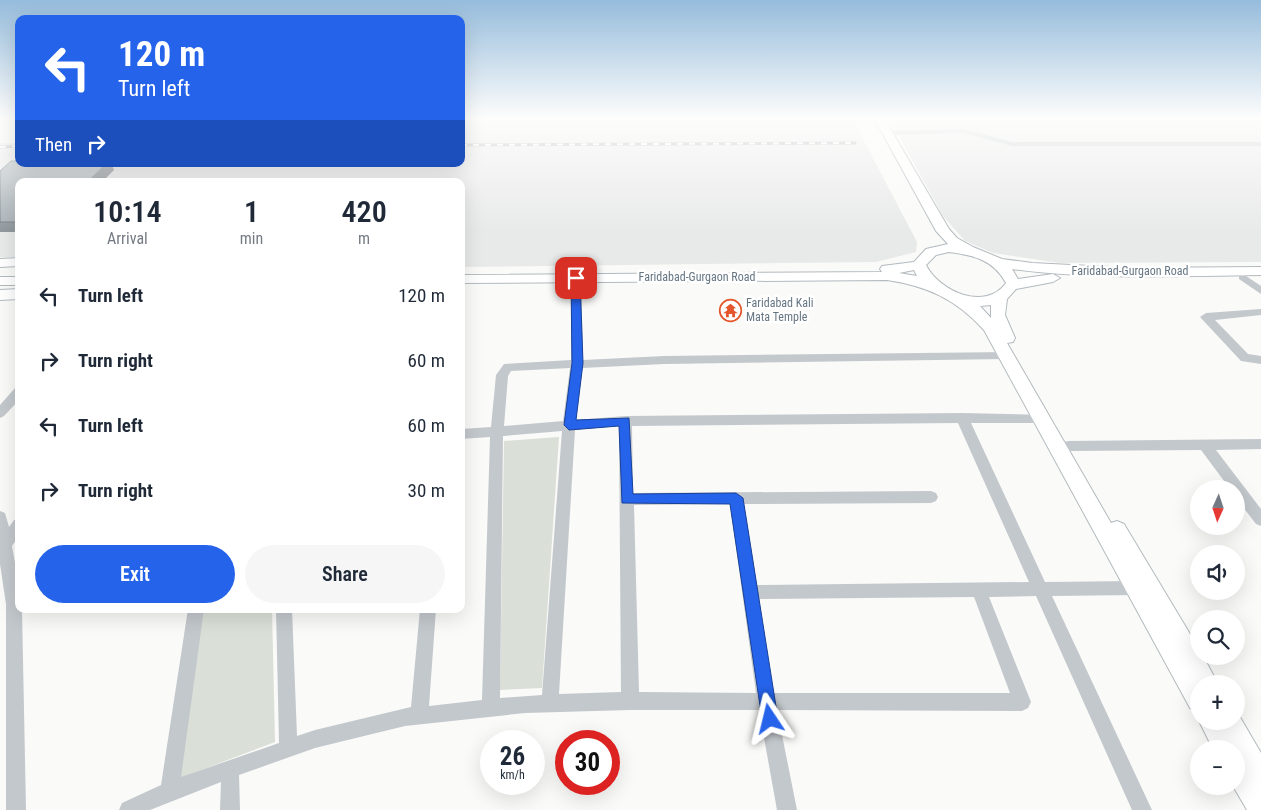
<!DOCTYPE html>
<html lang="en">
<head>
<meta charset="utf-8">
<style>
	:root { --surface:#fff; --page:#f6f6f7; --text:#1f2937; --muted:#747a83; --accent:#2563eb }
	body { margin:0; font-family:"Roboto Condensed",sans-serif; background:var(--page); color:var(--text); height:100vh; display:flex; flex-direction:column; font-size:19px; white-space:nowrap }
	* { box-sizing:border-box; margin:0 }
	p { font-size:16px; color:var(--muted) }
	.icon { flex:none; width:28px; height:28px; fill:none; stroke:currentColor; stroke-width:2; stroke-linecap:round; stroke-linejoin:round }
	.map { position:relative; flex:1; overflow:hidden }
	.drawer { position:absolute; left:15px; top:178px; width:450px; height:435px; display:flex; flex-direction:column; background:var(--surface); border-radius:10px; box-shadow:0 5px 20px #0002 }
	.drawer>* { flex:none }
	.hud { position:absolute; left:15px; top:15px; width:450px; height:152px; border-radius:10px; box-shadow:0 5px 20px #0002; background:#2563eb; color:#fff; overflow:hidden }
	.needle { width:32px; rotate:183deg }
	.fabs { position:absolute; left:1190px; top:480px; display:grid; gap:10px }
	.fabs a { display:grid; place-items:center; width:55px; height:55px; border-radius:50%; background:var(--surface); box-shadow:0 5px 20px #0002; font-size:25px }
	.speed { position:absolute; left:480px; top:730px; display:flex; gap:10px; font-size:25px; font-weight:700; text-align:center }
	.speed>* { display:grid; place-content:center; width:65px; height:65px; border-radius:50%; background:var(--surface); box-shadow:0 5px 20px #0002; line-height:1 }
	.speed small { font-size:12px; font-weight:400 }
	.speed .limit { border:8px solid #d22; background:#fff; color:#111 }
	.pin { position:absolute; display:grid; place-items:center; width:42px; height:42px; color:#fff; margin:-21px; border-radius:10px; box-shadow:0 2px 8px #0006 }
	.me { position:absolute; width:55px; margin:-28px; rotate:350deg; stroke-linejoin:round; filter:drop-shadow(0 0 4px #0008) }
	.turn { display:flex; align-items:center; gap:18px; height:105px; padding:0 20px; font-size:22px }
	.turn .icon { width:65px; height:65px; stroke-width:2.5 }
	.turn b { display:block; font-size:35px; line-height:42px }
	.then { display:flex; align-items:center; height:48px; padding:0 20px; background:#0003; gap:10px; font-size:19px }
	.eta { display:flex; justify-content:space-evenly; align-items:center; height:85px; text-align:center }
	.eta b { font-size:30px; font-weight:600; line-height:35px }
	.primary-button { display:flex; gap:10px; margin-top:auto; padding:10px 20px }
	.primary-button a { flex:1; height:58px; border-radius:30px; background:var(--accent); color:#fff; font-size:20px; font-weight:600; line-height:58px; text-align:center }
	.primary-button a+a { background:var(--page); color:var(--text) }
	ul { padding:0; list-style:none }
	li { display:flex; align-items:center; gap:15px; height:65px; padding:0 20px }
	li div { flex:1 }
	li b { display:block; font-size:19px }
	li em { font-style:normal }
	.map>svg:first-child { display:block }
	.built { fill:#e8e9e9 }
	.green { fill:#dadfd7 }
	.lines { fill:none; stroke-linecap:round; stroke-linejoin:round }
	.secondary-casing { stroke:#b3babf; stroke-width:2 }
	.street { fill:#c3c8cc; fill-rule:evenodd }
	.secondary { fill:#fff; fill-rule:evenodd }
	.rail-casing { stroke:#a2aab0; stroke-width:3 }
	.rail { stroke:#fff; stroke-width:2; stroke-dasharray:6; stroke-linecap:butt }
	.wall { fill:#929a9f }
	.shaded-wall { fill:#777d82 }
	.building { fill:#aab3b9; stroke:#777d82 }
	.route { fill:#2563eb; stroke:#184099 }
	.labels { text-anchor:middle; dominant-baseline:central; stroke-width:5; stroke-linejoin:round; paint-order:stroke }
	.street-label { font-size:12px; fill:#657683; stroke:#fff }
	.poi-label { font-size:12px; fill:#657683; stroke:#fff; text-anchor:start }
</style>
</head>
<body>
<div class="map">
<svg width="1261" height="810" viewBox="0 0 1261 810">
	<rect width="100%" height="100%" fill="#fafaf8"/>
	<!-- built -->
	<path class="built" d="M461,118h391l65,124 -1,10 -40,10 -415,5v-86h-442v76h-19v-114h19v21h442z
		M889,118h372v144l-201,1 -67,-10 -28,-12 -22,-25z"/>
	<!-- green -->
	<path class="green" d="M559,437l-17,251 -42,2 4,-249z
		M203,609h69l3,133 -95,36z"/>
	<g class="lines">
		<defs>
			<path id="secondary" d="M874,118h10l65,111 8,9 16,9 29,12 30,4 98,5 131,-1v8c-83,1 -166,5 -249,-6l6,10 35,-5 7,4 -7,4 -37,7 -9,10 -2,16 10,23 -2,4 -6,1 104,180 6,-2 7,3 75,125v7h4l15,28h-19v27l-9,-3 -206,-378c-28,-31 -57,-44 -97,-50l-426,3v-8l421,-3 -2,-3 2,-3 32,-4 12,-13 22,-5 -12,-13zM949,252c24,3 45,8 57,31 -21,29 -67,8 -80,-18l10,-10zM914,270l3,6 -18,-3zM991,305v13l-11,-12z
				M19,258v8l-19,1v-8z
				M0,277h19v8h-19z
				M19,289v10l-19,1v-10z
				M1237,712l24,41v57h-14l-14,-24h3v-37h-23l-14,-28h37z"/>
		</defs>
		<!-- secondary casing -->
		<use href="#secondary" class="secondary-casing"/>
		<!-- street -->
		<path class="street" d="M964,129l48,13h249v4h-249l-48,-13 -77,2 -4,-2 4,-2z
			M1243,274l18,12v8l-22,-15v-4z
			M576,275l5,3 2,82 81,-4 346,-4 2,3 -2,3 -4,1 -342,5 -82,4 -6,52 49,-4 337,-3 83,2 2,3 -2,3 -4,2h-70l74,159 91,-1 6,2 2,5 -2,5 -6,2 -84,1 100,214h-20l-96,-214 -47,1 42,105 -3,6 -6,3 -245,-1 20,100h-20l-18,-100h-129l-105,3 -120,13 -90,22 -76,27 1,35h-20l1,-28 -71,28h-31l3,-7 39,-18 27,-176h16l-23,168 98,-34 -3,-134h16l5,127 18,-6 96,-23 9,-98h16l-7,97 53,-6 8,-263 -29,2v-10l30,-2 5,-52 8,-11 67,-4v-82zM570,368l-7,53 -59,5 4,-50 3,-5zM958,423l71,159 -272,3 -13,-81 187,-1 5,-2 2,-4 -2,-4 -5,-2 -298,2 -1,-67zM619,426l2,266 -62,2 16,-264zM562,431l-20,264 -42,3 3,-262zM730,504l26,189 -117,-1 -5,-187zM974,597l36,96h-237l-14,-94z
			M1261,309v6l-46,5 33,34 13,2v8l-20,-3 -41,-44 6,-4z
			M19,387v13l-15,16 -4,2v-13l15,-17z
			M1261,439v10l-45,1 45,59v17l-5,-2 -20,-26v-9h-6l-29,-39 -132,1 -5,-1 -2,-4 2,-4 5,-1z
			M0,511l5,2 4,14 5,-7 5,-2v18l-7,10 7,39v24h3l4,201h-20v-206l-6,-40z"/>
		<!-- secondary -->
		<use href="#secondary" class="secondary"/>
		<defs>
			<path id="rail" d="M461,145l394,-2
				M0,147l19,-1"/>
		</defs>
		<!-- rail casing -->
		<use href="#rail" class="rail-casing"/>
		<!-- rail -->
		<use href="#rail" class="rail"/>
	</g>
	<!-- wall -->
	<path class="wall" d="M19,164h92l3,6 -95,11v51h-19v-61z"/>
	<!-- shaded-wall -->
	<path class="shaded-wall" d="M106,164h5l3,6 -11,11h-15z"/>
	<!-- building -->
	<path class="building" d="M11,161h8v3h87l-18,17h-69v41h-19v-51z"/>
	<!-- sky -->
	<linearGradient id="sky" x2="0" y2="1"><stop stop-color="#96bcdc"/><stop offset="0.51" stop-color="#fdfdfc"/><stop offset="1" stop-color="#fdfdfc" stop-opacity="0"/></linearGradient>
	<rect width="1261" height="232" fill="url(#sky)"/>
	<!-- route -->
	<path class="route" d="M576,275l4,3 3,85 -7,57 53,-2 4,76 103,-1 7,5 35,221 -2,6 -6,2 -6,-2 -2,-6 -32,-215 -108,-1 -3,-77 -50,4 -5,-5 8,-62 -1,-85z"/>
	<!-- icons -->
	<defs>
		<symbol id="temple-ring" viewBox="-11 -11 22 22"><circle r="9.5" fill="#fff" stroke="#e4572e" stroke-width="1.5"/><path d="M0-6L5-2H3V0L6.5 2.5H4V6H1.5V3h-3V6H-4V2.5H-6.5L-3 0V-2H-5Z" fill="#e4572e"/></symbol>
	</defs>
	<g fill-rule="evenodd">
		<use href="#temple-ring" x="718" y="298" width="25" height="25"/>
	</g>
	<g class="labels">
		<!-- street labels -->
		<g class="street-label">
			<text x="1130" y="271">Faridabad-Gurgaon Road</text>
			<text x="697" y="277">Faridabad-Gurgaon Road</text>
		</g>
		<!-- poi labels -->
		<g class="poi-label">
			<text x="746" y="303">Faridabad Kali<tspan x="746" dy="14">Mata Temple</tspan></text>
		</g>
	</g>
</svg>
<div class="fabs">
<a><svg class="needle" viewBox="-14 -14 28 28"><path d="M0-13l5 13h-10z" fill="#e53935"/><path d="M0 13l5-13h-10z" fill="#747a83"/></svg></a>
<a><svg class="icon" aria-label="sound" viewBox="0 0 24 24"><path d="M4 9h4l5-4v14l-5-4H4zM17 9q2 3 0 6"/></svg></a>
<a><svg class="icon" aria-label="search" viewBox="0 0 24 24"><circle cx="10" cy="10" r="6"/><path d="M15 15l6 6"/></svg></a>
<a>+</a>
<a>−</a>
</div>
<div class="speed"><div>26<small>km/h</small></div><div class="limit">30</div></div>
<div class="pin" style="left:576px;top:278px;background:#d93025"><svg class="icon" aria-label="arrive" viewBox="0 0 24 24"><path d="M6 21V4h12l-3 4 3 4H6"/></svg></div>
<svg class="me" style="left:770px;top:719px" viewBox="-20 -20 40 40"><path d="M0-17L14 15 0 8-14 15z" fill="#2563eb" stroke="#fff" stroke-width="4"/></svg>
<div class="hud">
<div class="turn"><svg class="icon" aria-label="left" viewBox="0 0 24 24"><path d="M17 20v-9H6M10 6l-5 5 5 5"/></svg><div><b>120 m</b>Turn left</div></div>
<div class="then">Then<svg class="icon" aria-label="right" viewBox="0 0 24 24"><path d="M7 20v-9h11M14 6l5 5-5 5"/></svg></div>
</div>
<section class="drawer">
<div class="eta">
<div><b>10:14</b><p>Arrival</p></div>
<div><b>1</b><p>min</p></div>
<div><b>420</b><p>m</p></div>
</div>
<ul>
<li><svg class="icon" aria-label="left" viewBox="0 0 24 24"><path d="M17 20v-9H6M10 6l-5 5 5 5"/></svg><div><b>Turn left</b></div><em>120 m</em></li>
<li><svg class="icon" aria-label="right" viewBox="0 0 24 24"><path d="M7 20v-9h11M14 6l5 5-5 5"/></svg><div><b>Turn right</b></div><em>60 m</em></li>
<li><svg class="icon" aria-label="left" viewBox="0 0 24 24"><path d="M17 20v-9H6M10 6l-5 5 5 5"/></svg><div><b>Turn left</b></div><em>60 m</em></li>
<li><svg class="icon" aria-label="right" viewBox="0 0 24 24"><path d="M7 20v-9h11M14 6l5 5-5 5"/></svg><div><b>Turn right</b></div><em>30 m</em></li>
</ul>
<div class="primary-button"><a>Exit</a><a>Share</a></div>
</section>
</div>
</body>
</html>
